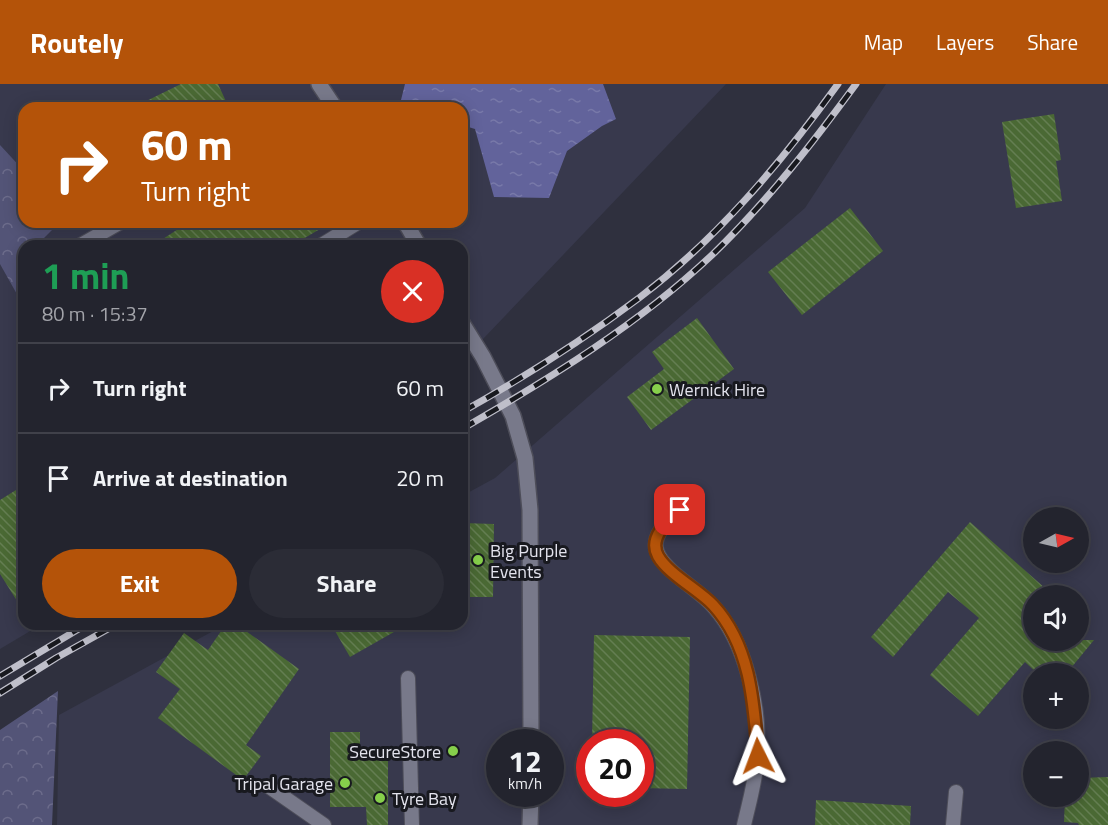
<!DOCTYPE html>
<html lang="en">
<head>
<meta charset="utf-8">
<style>
	:root { --surface:#23242e; --page:#2b2c36; --text:#f1f3f6; --muted:#a3a4aa; --line:#40414a; --accent:#b45309 }
	body { margin:0; font-family:"Titillium Web",sans-serif; background:var(--page); color:var(--text); height:100vh; display:flex; flex-direction:column; font-size:22px; white-space:nowrap }
	* { box-sizing:border-box; margin:0 }
	p { font-size:20px; color:var(--muted) }
	.icon { flex:none; width:33px; height:33px; fill:none; stroke:currentColor; stroke-width:2; stroke-linecap:round; stroke-linejoin:round }
	.map { position:relative; flex:1; overflow:hidden }
	.drawer { position:absolute; left:18px; top:156px; width:450px; height:390px; display:flex; flex-direction:column; background:var(--surface); border-radius:18px; box-shadow:0 3px 15px #0003,0 0 0 2px var(--line) }
	.drawer>* { flex:none }
	.top-card { position:absolute; left:18px; top:18px; width:450px; height:126px; border-radius:18px; box-shadow:0 3px 15px #0003,0 0 0 2px var(--line); background:#b45309; color:#fff; overflow:hidden }
	.needle { width:39px; rotate:82deg }
	.fabs { position:absolute; left:1023px; top:423px; display:grid; gap:12px }
	.fabs a { display:grid; place-items:center; width:66px; height:66px; border-radius:50%; background:var(--surface); box-shadow:0 3px 15px #0003,0 0 0 2px var(--line); font-size:30px }
	.speed { position:absolute; left:486px; top:645px; display:flex; gap:12px; font-size:30px; font-weight:700; text-align:center }
	.speed>* { display:grid; place-content:center; width:78px; height:78px; border-radius:50%; background:var(--surface); box-shadow:0 3px 15px #0003,0 0 0 2px var(--line); line-height:1 }
	.speed small { font-size:15px; font-weight:400 }
	.speed .limit { border:9px solid #d22; background:#fff; color:#111 }
	.pin { position:absolute; display:grid; place-items:center; width:51px; height:51px; color:#fff; margin:-26px; border-radius:12px; box-shadow:0 3px 9px #0006 }
	.me { position:absolute; width:66px; margin:-33px; rotate:357deg; stroke-linejoin:round; filter:drop-shadow(0 0 4px #0008) }
	.turn { display:flex; align-items:center; gap:21px; height:126px; padding:0 24px; font-size:27px }
	.turn .icon { width:78px; height:78px; stroke-width:2.5 }
	.turn b { display:block; font-size:42px; line-height:51px }
	.round { display:grid; place-items:center; flex:none; width:63px; height:63px; border-radius:32px; background:var(--page) }
	.summary { display:flex; align-items:center; justify-content:space-between; height:102px; padding:0 24px }
	h1 { font-size:36px; font-weight:700; line-height:45px; color:#1e9e55 }
	.primary-button { display:flex; gap:12px; margin-top:auto; padding:12px 24px }
	.primary-button a { flex:1; height:69px; border-radius:36px; background:var(--accent); color:#fff; font-size:24px; font-weight:700; line-height:69px; text-align:center }
	.primary-button a+a { background:var(--page); color:var(--text) }
	ul { padding:0; list-style:none }
	li { display:flex; align-items:center; gap:18px; height:90px; padding:0 24px; border-top:2px solid var(--line) }
	li div { flex:1 }
	li b { display:block; font-size:22px }
	li em { font-style:normal }
	header { display:flex; align-items:center; gap:36px; box-sizing:border-box; height:84px; padding:0 30px; background:var(--accent); color:#fff }
	header strong { font-size:28px }
	nav { display:flex; gap:33px; margin-inline-start:auto; font-size:21px }
	.map>svg:first-child { display:block }
	.built { fill:#38394d; fill-rule:evenodd }
	.forest { fill:url(#forest-crowns) }
	.water { fill:url(#water-ripples) }
	.building { fill:url(#building-back-hatch) }
	.lines { fill:none; stroke-linecap:round; stroke-linejoin:round }
	.service-casing { stroke:#4d4d59; stroke-width:16 }
	.tertiary-casing { stroke:#4d4d59; stroke-width:18 }
	.service { stroke:#78798a; stroke-width:14 }
	.tertiary { stroke:#78798a; stroke-width:15 }
	.rail-casing { stroke:#bfbfca; stroke-width:7 }
	.rail { stroke:#18191f; stroke-width:4.5; stroke-dasharray:14; stroke-linecap:butt }
	.route-casing { stroke:#753606; stroke-width:15 }
	.route { stroke:#b45309; stroke-width:10 }
	.poi-dot { fill:#86cf4b; stroke:#18191f; stroke-width:2 }
	.labels { text-anchor:middle; dominant-baseline:central; stroke-width:6; stroke-linejoin:round; paint-order:stroke }
	.poi-label { font-size:18px; fill:#e3e3ed; stroke:#18191f; text-anchor:start }
</style>
</head>
<body>
<header>
<strong>Routely</strong>
<nav><a>Map</a><a>Layers</a><a>Share</a></nav>
</header>
<div class="map">
<svg width="1108" height="741" viewBox="0 0 1108 741">
	<defs>
		<pattern id="forest-crowns" width="20" height="18" patternUnits="userSpaceOnUse" patternTransform="scale(1.5)"><rect width="20" height="18" fill="#535477"/><path d="M2 6a3 3 0 1 1 6 0M12 15a3 3 0 1 1 6 0" fill="none" stroke="#6c6c8b"/></pattern>
		<pattern id="water-ripples" width="26" height="14" patternUnits="userSpaceOnUse" patternTransform="scale(1.5)"><rect width="26" height="14" fill="#62639b"/><path d="M2 4q2-2 4 0t4 0M15 11q2-2 4 0t4 0" fill="none" stroke="#7879a9"/></pattern>
		<pattern id="building-back-hatch" width="6" height="6" patternUnits="userSpaceOnUse" patternTransform="scale(1.5)"><rect width="6" height="6" fill="#4a6934"/><path d="M-1 5l2 2M0 0l6 6M5-1l2 2" fill="none" stroke="#647e52"/></pattern>
	</defs>
	<rect width="100%" height="100%" fill="#2f303e"/>
	<!-- built -->
	<path class="built" d="M0,0h726l-264,277v-115h-438v378h18l-42,25zM24,24h438v114h-438z
		M886,0h222v741h-1051l2,-110 167,-91h236v-128l33,-18 310,-270zM1034,434h44v44h-44zM1034,512h44v44h-44zM1034,590h44v44h-44zM500,658h50v52h-50zM590,658h50v52h-50zM1034,668h44v44h-44z"/>
	<!-- forest -->
	<path class="forest" d="M0,61l24,26v51h36l-24,24h-12v12l-6,38 -18,-32z
		M58,607l-6,134h-52v-95z"/>
	<!-- water -->
	<path class="water" d="M405,0h198l13,35 -14,7 -35,25 -18,47 -55,-1 -19,-68 -13,-4v-17h-63z"/>
	<!-- building -->
	<path class="building" d="M181,0h37l11,24h-97z
		M1054,30l7,46 -5,1 6,40 -46,7 -14,-86z
		M850,124l33,43 -81,64 -34,-43z
		M189,138h143l-41,24h-68l-4,-8 -14,8h-53z
		M697,234l37,51 -83,61 -24,-33 37,-28 -12,-17z
		M24,401v127l-24,-38v-74z
		M970,438l84,74h-20v44h60l-28,34h-28l-13,-12 -47,54 -48,-41 49,-57 -31,-26 -55,65 -22,-20z
		M462,439l32,1 -1,73h-31z
		M226,540h10l63,45 -53,76 15,11 -18,24 -85,-62 22,-29 -24,-17 28,-39 24,17z
		M331,540h77l-58,33z
		M594,551l96,2 -3,152 -47,-1v-46h-48z
		M330,648h30v23h28v70h-21l-1,-18h-36z
		M1108,693v48h-29l-1,-2 -14,-1 1,-26h13v-18z
		M816,716l95,6 -1,19h-95z"/>
	<g class="lines">
		<defs>
			<path id="service" d="M79,162l42,-24
				M320,162l39,-24
				M680,426c-13,11 -32,28 -21,46 10,18 40,34 54,50 33,36 48,103 44,151 -1,23 -8,46 -13,68
				M408,594l4,147
				M268,702l56,39
				M953,741l3,-33"/>
			<path id="tertiary" d="M319,0l16,24
				M405,138l14,24
				M462,239l21,34 30,59 12,42 5,52 1,232
				M530,741l1,-31"/>
		</defs>
		<!-- service casing -->
		<use href="#service" class="service-casing"/>
		<!-- tertiary casing -->
		<use href="#tertiary" class="tertiary-casing"/>
		<!-- service -->
		<use href="#service" class="service"/>
		<!-- tertiary -->
		<use href="#tertiary" class="tertiary"/>
		<defs>
			<path id="rail" d="M462,328c61,-34 121,-72 177,-114 78,-59 142,-135 199,-214
				M462,345c87,-50 177,-105 250,-174 54,-52 100,-111 144,-171
				M0,592l87,-52
				M0,609l56,-35 61,-34"/>
		</defs>
		<!-- rail casing -->
		<use href="#rail" class="rail-casing"/>
		<!-- rail -->
		<use href="#rail" class="rail"/>
	</g>
	<g class="lines">
		<defs>
			<path id="route" d="M680,426c-13,11 -32,28 -22,46 10,18 41,34 55,49 38,41 41,99 45,151"/>
		</defs>
		<!-- route casing -->
		<use href="#route" class="route-casing"/>
		<!-- route -->
		<use href="#route" class="route"/>
	</g>
	<!-- markers -->
	<g class="poi-dot">
		<circle cx="657" cy="305" r="6"/>
		<circle cx="478" cy="476" r="6"/>
		<circle cx="453" cy="667" r="6"/>
		<circle cx="345" cy="699" r="6"/>
		<circle cx="380" cy="714" r="6"/>
	</g>
	<g class="labels">
		<!-- poi labels -->
		<g class="poi-label">
			<text x="669" y="305">Wernick Hire</text>
			<text x="490" y="466">Big Purple<tspan x="490" dy="21">Events</tspan></text>
			<text x="441" y="667" text-anchor="end">SecureStore</text>
			<text x="333" y="699" text-anchor="end">Tripal Garage</text>
			<text x="392" y="714">Tyre Bay</text>
		</g>
	</g>
</svg>
<div class="fabs">
<a><svg class="needle" viewBox="-14 -14 28 28"><path d="M0-13l5 13h-10z" fill="#e53935"/><path d="M0 13l5-13h-10z" fill="#a3a4aa"/></svg></a>
<a><svg class="icon" aria-label="sound" viewBox="0 0 24 24"><path d="M4 9h4l5-4v14l-5-4H4zM17 9q2 3 0 6"/></svg></a>
<a>+</a>
<a>−</a>
</div>
<div class="speed"><div>12<small>km/h</small></div><div class="limit">20</div></div>
<div class="pin" style="left:680px;top:426px;background:#d93025"><svg class="icon" aria-label="arrive" viewBox="0 0 24 24"><path d="M6 21V4h12l-3 4 3 4H6"/></svg></div>
<svg class="me" style="left:758px;top:672px" viewBox="-20 -20 40 40"><path d="M0-17L14 15 0 8-14 15z" fill="#b45309" stroke="#fff" stroke-width="4"/></svg>
<div class="top-card">
<div class="turn"><svg class="icon" aria-label="right" viewBox="0 0 24 24"><path d="M7 20v-9h11M14 6l5 5-5 5"/></svg><div><b>60 m</b>Turn right</div></div>
</div>
<section class="drawer">
<div class="summary"><div><h1>1 min</h1><p>80 m · 15:37</p></div><a class="round" style="background:#d93025;color:#fff"><svg class="icon" aria-label="close" viewBox="0 0 24 24"><path d="M6 6l12 12M18 6L6 18"/></svg></a></div>
<ul>
<li><svg class="icon" aria-label="right" viewBox="0 0 24 24"><path d="M7 20v-9h11M14 6l5 5-5 5"/></svg><div><b>Turn right</b></div><em>60 m</em></li>
<li><svg class="icon" aria-label="arrive" viewBox="0 0 24 24"><path d="M6 21V4h12l-3 4 3 4H6"/></svg><div><b>Arrive at destination</b></div><em>20 m</em></li>
</ul>
<div class="primary-button"><a>Exit</a><a>Share</a></div>
</section>
</div>
</body>
</html>
